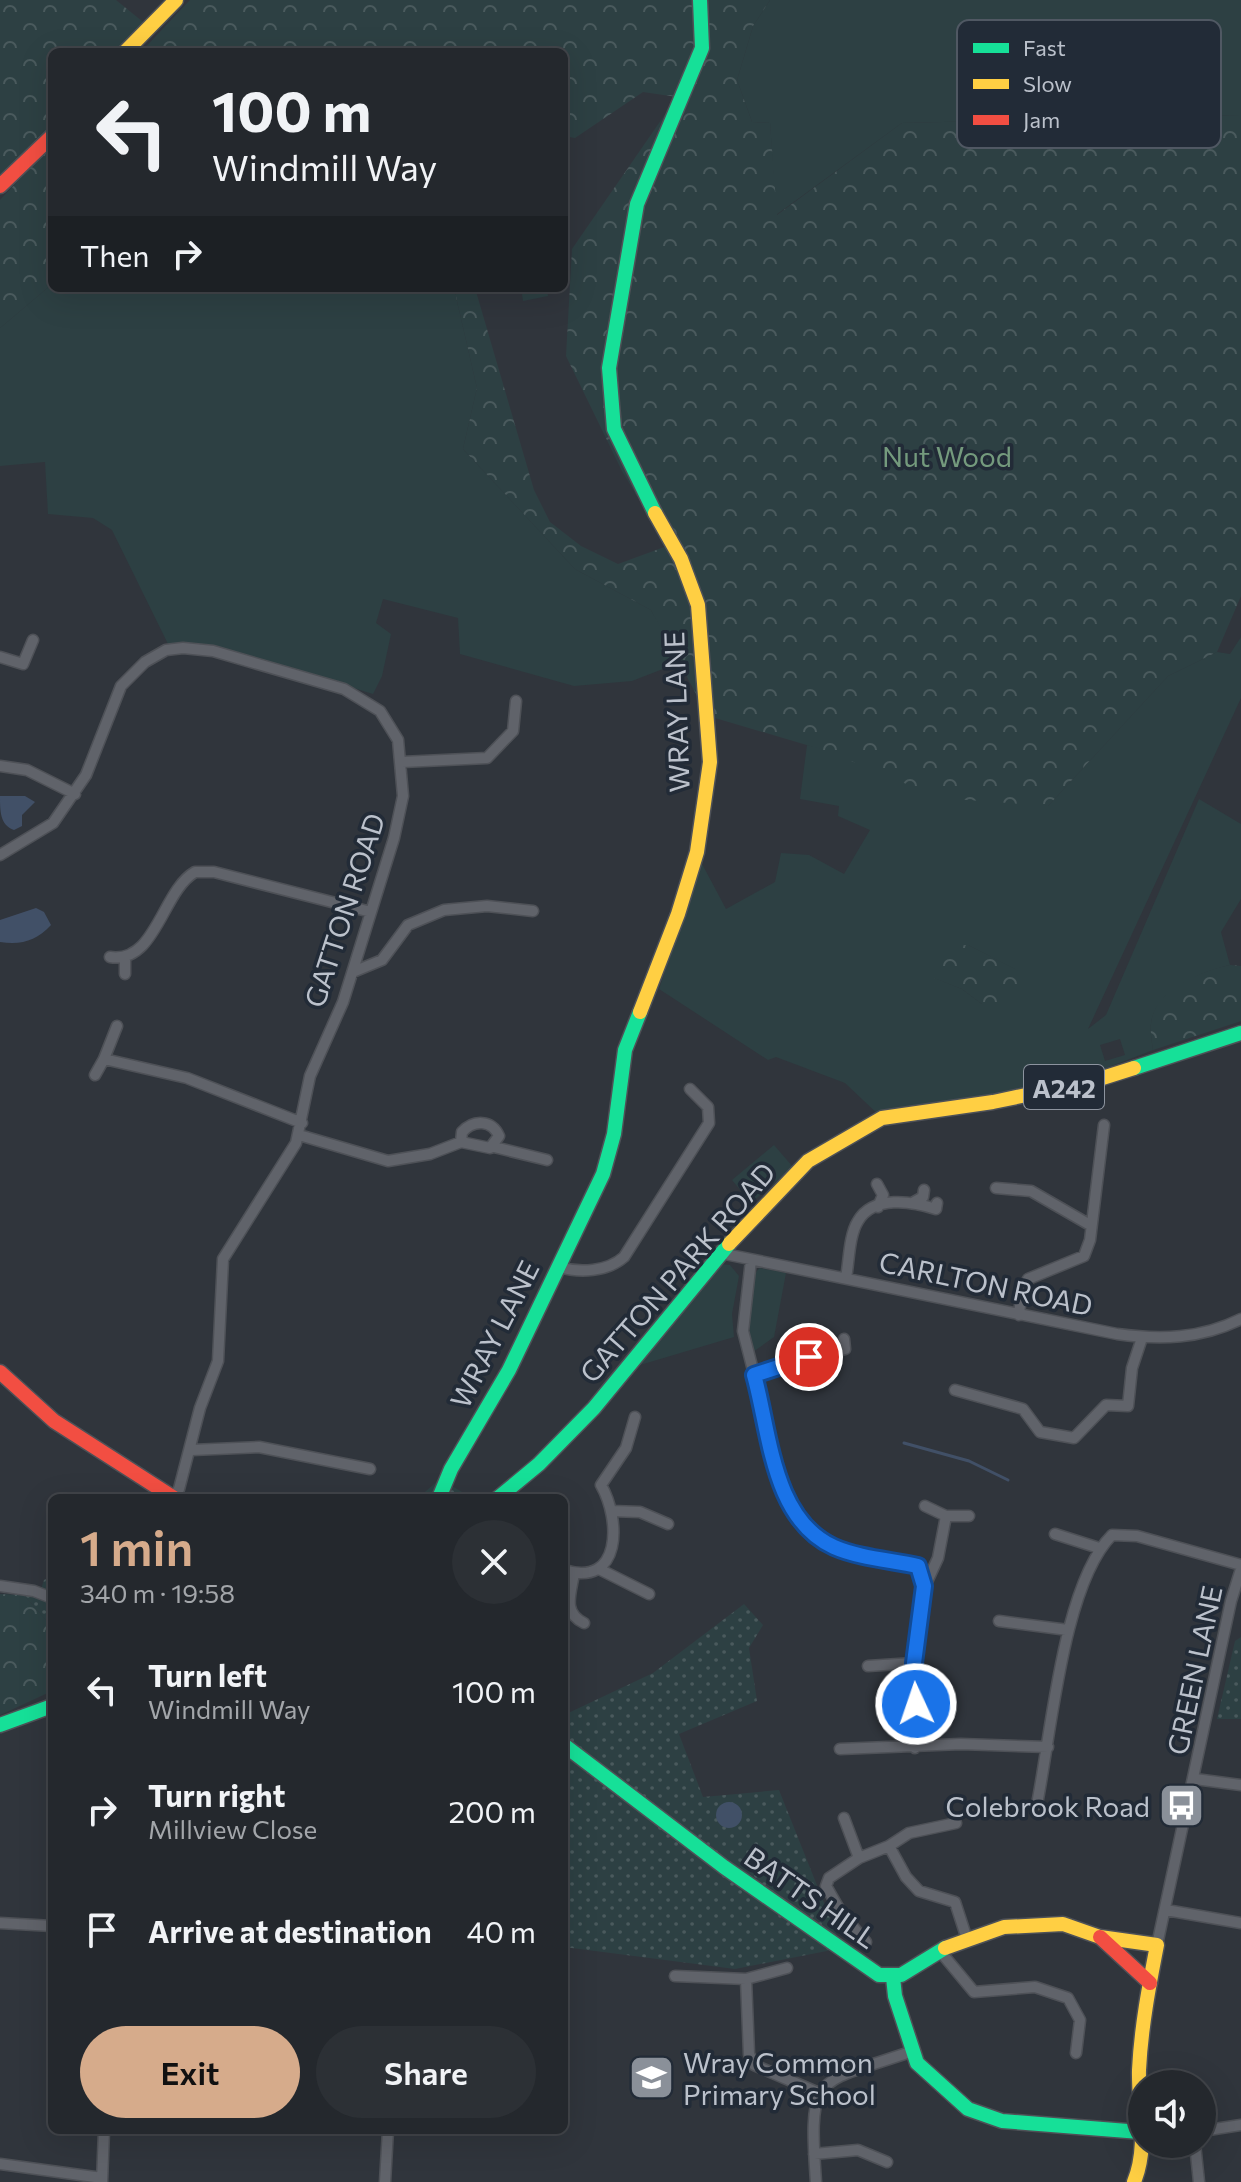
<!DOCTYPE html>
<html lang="en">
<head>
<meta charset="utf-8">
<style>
	:root { --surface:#24282d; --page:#2c3035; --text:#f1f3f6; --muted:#a3a6aa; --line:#414449; --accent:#d6ab8b }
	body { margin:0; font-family:Commissioner,sans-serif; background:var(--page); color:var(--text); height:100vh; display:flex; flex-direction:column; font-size:30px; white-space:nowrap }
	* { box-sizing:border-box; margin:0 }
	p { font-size:26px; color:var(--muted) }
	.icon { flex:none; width:44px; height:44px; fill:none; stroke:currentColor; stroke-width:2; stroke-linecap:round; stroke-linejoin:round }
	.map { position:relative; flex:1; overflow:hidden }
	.panel { position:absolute; left:48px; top:1494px; width:520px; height:640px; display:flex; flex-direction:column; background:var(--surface); border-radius:12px; box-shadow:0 8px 32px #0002,0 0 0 2px var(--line) }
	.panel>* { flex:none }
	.banner { position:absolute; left:48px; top:48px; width:520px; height:244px; border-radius:12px; box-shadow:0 8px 32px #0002,0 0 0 2px var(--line); background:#24282d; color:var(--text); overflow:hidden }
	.fabs { position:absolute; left:1128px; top:2070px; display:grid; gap:16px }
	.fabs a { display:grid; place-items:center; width:88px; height:88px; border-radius:50%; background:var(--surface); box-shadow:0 8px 32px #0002,0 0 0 2px var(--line); font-size:40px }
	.pin { position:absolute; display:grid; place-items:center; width:68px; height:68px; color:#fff; margin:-34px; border:4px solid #fff; border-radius:50%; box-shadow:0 2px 8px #0007 }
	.me { position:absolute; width:88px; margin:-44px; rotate:357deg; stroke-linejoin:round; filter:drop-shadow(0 0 6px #0008) }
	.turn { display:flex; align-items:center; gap:28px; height:168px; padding:0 32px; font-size:36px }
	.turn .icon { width:104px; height:104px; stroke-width:2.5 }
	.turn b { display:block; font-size:56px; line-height:68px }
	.then { display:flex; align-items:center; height:76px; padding:0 32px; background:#0003; gap:16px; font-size:30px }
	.round { display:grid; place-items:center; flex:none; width:84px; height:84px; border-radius:42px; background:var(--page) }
	.headline { display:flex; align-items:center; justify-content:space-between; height:136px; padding:0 32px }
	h1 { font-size:48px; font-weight:600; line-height:60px; color:var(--accent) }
	.cta { display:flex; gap:16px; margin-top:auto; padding:16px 32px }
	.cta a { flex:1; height:92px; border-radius:48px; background:var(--accent); color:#111; font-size:32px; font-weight:600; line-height:92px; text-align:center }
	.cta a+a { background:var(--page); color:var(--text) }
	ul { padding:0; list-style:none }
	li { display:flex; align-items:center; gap:24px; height:120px; padding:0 32px }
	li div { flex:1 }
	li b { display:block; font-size:30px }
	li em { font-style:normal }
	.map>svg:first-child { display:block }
	.green { fill:#2d4043; fill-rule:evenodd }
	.forest { fill:url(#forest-crowns) }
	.park { fill:url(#park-dots) }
	.water { fill:#415067 }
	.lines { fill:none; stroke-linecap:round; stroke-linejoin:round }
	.stream { stroke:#415067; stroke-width:3 }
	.street-casing { stroke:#4e5157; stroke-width:13 }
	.fast-casing { stroke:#4e5157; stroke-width:17 }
	.slow-casing { stroke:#4e5157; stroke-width:17 }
	.jam-casing { stroke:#4e5157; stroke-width:17 }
	.street { stroke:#60636a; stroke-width:10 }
	.fast { stroke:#16e098; stroke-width:14 }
	.slow { stroke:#ffcf43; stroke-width:14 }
	.jam { stroke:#f24e42; stroke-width:14 }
	.route-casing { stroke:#114b97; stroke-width:20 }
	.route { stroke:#1a73e8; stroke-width:14 }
	.labels { text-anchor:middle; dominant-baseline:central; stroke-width:7; stroke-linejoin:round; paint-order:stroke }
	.shield { fill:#222b37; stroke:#8d949f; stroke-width:2 }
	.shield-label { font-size:26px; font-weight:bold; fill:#bbc1cb }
	.park-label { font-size:28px; fill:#749a7d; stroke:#222b37 }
	.street-label { font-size:28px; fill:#bbc1cb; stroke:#222b37 }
	.poi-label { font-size:28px; fill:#bbc1cb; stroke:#222b37; text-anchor:end }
	.key { fill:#222b37; stroke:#505863; stroke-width:2 }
	.key-label { font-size:22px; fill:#bbc1cb }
</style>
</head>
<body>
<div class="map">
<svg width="1241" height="2182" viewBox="0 0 1241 2182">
	<defs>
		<pattern id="forest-crowns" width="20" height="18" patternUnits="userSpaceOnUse" patternTransform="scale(2)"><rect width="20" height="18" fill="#2d4043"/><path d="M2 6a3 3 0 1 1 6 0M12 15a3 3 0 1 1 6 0" fill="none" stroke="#4a5a5d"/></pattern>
		<pattern id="park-dots" width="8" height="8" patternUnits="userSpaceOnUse" patternTransform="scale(2)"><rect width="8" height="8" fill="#2d4043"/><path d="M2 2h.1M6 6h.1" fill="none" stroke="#4a5a5d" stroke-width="1.8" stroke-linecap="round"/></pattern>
	</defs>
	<rect width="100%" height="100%" fill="#30353c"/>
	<!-- green -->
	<path class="green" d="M770,0h471v115l-339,8 -126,92 -6,-92 -18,-1 -15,-42 16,-54z
		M52,284v4h402l23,100 -14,61 112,120 76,41 30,52 -49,19 -58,5 -114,-32 -2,-36 -75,-19 -7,24 15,11 -9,42 -9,18 -147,-45 -58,-5 -56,-114 -19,-12 -45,-4 -3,-52 -45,4v-138z
		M521,288h26l1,8 -25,5z
		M1241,637v61l-153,331 18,-14 93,-216 42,25v75l-20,33 9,33c-28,6 -76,26 -79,59 -1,8 1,18 2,26l-75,29 -196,39 -37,-35 -69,-26 -8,3 -109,-71 42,-127 25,47 49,-27 6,-29 28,2 35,19 26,-44 -32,-14 1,-10 -39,-7 7,-54 241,61 120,-130 49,-24 13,2zM968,945l50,26 -36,33 -20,-15 -27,-11zM1120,1039l5,16 -20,6 -5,-16z
		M774,1145l19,22 -42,36 -19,-23z
		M719,1264l11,1 9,11 -7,38 2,23 -104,31z
		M760,1268l26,5 -12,64 -21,15c-4,-20 -11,-70 7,-84z"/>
	<!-- forest -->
	<path class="forest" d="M0,0h116l32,26 -22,26h-74v84l-52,50z
		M190,0h580l-17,26 -16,54 15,42 18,1 7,92 125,-92 339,-8v481l-24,56 -49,24 -120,130 -108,-8 -113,-47 -112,-33 -13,-13 -51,-95 -76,-41 -112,-120 14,-61 -23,-100h21l59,202 16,32 31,24 37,18 49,-18 -45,-75 -56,-115 6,-107 105,-152 -34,-5 -68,46 -11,-2v-84h-423z
		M52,145v139l-52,44v-128z
		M968,945l51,26 2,13 -19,20h-20l-20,-15 -28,-11 10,-32z
		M1230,965l11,1v55l-88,29c-1,-8 -3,-18 -2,-26 3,-35 51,-53 79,-59z
		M0,1594l24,1 28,32v64l-52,24z"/>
	<!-- park -->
	<path class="park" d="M440,1479l32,19h-54z
		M52,1576v51l-28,-32 17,-6 3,-9z
		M744,1604l19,21 -14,23 8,53 -78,33 24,63 76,-7 63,158 -107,21 -171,-22v-232l89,-42z
		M1241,1637v82h-24l18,-78z"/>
	<!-- water -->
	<path class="water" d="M25,796l10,6 -13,13v11l-8,4c-14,-5 -14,-19 -14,-34z
		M36,908l8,4 7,13c-15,16 -29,20 -51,17v-22z
		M716 1815a13 13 0 1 1 26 0a13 13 0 1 1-26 0Z"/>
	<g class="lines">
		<!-- stream -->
		<path class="stream" d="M904,1443l65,18 39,19"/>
		<defs>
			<path id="street" d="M0,657l23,7 10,-24
				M402,762l85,-4 26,-27 3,-30
				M0,766l27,4 48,24
				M0,855l53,-32 33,-48 35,-89 24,-24 21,-12 17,-2 30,3 131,38 36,22 18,29 5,56 -9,42 -51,164 -33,74 -14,67 -73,116 -5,102 -18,47 -21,81 -6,8
				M110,957c46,7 52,-66 85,-85h19l157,40
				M125,958v16
				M353,972l29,-12 26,-35 36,-15 43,-4 46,5
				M104,1059l13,-33
				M95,1075l9,-16 83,19 115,45
				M299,1135l89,26 42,-7 31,-12 29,6 9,-12c-7,-16 -25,-17 -37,-4l-1,10
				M494,1147l53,13
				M877,1184l6,11 -5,12
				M996,1188l35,3 59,34
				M914,1202l9,-5 1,-7
				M720,1253l397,81c43,6 84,5 124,-15
				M751,1260l-8,71 40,157 10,26 18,18 23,15 84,19 6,20 -10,77 1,85
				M558,1267c22,6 49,5 66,-10l85,-134 -1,-16 -18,-18
				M846,1278c3,-16 3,-43 12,-57 15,-26 54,-20 78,-12l1,-6
				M1019,1315l2,-19 7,-17 56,-23 6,-16 14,-115
				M754,1375l91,-26 -1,-10
				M955,1390l68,19 17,23 34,6 32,-33 22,1 4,-38 10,-30
				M192,1450l67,-3 111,22
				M612,1511l28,1 28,12
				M946,1516h23
				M1055,1534l44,14
				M564,1570c58,18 57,-50 37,-85l25,-37 9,-31
				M601,1570l48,24
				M574,1573c-3,21 -12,39 10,50
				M0,1586l34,5 18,7
				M925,1586l13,-28 8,-42 -21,-10
				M999,1621l69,9
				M868,1666l46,-3
				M840,1749l121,-5 87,3
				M1195,1779l46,6
				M1037,1804c14,-69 26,-220 75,-269l25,1 104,29
				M844,1818l15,40 -30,20 -3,8 16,28 24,28
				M889,1846l20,-13 47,-10
				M859,1858l30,-12 17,31 13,14 36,11 11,34
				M1166,1910l75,13
				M0,1923l52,3
				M1157,1945l74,-344 10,-32
				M939,1950l35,42 61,-5 33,11 12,22 -4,33
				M675,1976l71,3 3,75 5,11 65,28
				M746,1979l41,-11
				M1202,2131l39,-6
				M1195,2144l4,38
				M814,2154l44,-4 29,12
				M0,2164l102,14
				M102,2182l2,-52
				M385,2182l3,-52
				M816,2182c-8,-112 -1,-97 97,-131"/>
			<path id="fast" d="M655,513l-41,-84 -5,-61 28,-164 65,-156 -2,-48
				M1134,1068l107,-35
				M439,1498l12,-29 58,-99 94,-196 11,-40 11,-84 15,-38
				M498,1498l41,-34 55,-56 135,-164
				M0,1725l52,-19
				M564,1745l160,122 155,108h22l44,-27
				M893,1977l2,19 22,67 51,46 34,12 138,11"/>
			<path id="slow" d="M125,52l51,-52
				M640,1012l38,-98 19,-62 13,-90 -12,-157 -17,-46 -26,-46
				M729,1244l79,-83 74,-43 111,-16 100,-21 41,-13
				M945,1948l59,-21 59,-3 37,13 57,8c-8,41 -16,83 -18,125 -1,38 10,75 -5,112"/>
			<path id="jam" d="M0,186l52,-50
				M0,1372l54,49 120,77
				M1100,1937l50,46"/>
		</defs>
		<!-- street casing -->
		<use href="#street" class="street-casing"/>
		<!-- fast casing -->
		<use href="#fast" class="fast-casing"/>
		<!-- slow casing -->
		<use href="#slow" class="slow-casing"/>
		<!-- jam casing -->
		<use href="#jam" class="jam-casing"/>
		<!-- street -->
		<use href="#street" class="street"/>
		<!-- fast -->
		<use href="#fast" class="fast"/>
		<!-- slow -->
		<use href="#slow" class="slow"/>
		<!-- jam -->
		<use href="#jam" class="jam"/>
	</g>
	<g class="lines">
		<defs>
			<path id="route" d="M809,1357l-55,18c16,57 18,144 80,172 25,11 57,13 84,19l6,20 -10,77 2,41"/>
		</defs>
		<!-- route casing -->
		<use href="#route" class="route-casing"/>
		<!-- route -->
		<use href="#route" class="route"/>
	</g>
	<!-- icons -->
	<defs>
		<symbol id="bus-square" viewBox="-11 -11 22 22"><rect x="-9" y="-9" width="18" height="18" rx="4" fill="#8a9099" stroke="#222b37"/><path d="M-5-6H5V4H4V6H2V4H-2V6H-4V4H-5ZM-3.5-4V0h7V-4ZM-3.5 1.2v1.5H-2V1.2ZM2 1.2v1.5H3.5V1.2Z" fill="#fff"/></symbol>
		<symbol id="school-square" viewBox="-11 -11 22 22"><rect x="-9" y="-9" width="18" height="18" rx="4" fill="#8a9099" stroke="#222b37"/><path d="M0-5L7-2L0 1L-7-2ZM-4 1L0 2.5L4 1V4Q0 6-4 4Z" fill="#fff"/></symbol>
	</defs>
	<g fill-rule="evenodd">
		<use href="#bus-square" x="1156" y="1780" width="51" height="51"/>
		<use href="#school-square" x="626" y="2052" width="51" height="51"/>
	</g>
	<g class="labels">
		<!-- shield labels -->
		<rect class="shield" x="1024" y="1065" width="80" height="44" rx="6"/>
		<g class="shield-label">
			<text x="1064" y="1087">A242</text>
		</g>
		<!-- park labels -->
		<g class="park-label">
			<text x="947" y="456">Nut Wood</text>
		</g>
		<!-- street labels -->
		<g class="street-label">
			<text transform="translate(676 712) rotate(-92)">WRAY LANE</text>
			<text transform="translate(344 910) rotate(-72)">GATTON ROAD</text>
			<text transform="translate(677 1272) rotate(-49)">GATTON PARK ROAD</text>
			<text transform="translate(986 1283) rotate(12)">CARLTON ROAD</text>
			<text transform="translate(494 1334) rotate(-63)">WRAY LANE</text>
			<text transform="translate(1194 1670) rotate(-78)">GREEN LANE</text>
			<text transform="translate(811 1897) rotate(35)">BATTS HILL</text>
		</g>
		<!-- poi labels -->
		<g class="poi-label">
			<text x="1150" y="1806">Colebrook Road</text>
			<text x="683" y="2062" text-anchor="start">Wray Common<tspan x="683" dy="32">Primary School</tspan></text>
		</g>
	</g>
	<!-- legend -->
	<rect x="957" y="20" width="264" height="128" rx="12" class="key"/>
	<rect x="973" y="43" width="36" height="10" fill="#16e098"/>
	<rect x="973" y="79" width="36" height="10" fill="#ffcf43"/>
	<rect x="973" y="115" width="36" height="10" fill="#f24e42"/>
	<g class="key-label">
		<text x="1023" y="56">Fast</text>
		<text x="1023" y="92">Slow</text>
		<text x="1023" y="128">Jam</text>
	</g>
</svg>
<div class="fabs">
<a><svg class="icon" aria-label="sound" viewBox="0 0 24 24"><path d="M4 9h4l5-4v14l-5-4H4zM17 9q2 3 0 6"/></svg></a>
</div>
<div class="pin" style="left:809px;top:1357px;background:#d93025"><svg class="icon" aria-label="arrive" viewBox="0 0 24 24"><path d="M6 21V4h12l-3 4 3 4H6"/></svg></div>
<svg class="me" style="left:916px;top:1704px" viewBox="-20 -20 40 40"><circle r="17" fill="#1a73e8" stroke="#fff" stroke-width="3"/><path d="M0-11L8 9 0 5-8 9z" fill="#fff"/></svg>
<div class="banner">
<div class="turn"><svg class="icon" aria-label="left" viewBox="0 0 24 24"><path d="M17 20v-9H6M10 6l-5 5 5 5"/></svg><div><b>100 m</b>Windmill Way</div></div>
<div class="then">Then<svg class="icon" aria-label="right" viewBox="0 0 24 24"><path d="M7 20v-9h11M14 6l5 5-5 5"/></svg></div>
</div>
<section class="panel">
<div class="headline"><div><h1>1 min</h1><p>340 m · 19:58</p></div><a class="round"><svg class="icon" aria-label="close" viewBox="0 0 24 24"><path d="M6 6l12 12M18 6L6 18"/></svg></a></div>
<ul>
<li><svg class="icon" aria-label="left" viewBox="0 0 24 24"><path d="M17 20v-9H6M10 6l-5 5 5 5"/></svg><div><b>Turn left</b><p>Windmill Way</p></div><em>100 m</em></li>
<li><svg class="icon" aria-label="right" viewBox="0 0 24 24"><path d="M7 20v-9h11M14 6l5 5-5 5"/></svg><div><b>Turn right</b><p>Millview Close</p></div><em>200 m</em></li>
<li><svg class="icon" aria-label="arrive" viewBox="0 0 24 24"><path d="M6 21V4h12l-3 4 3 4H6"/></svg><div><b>Arrive at destination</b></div><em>40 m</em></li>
</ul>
<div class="cta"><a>Exit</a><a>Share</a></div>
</section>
</div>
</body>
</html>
